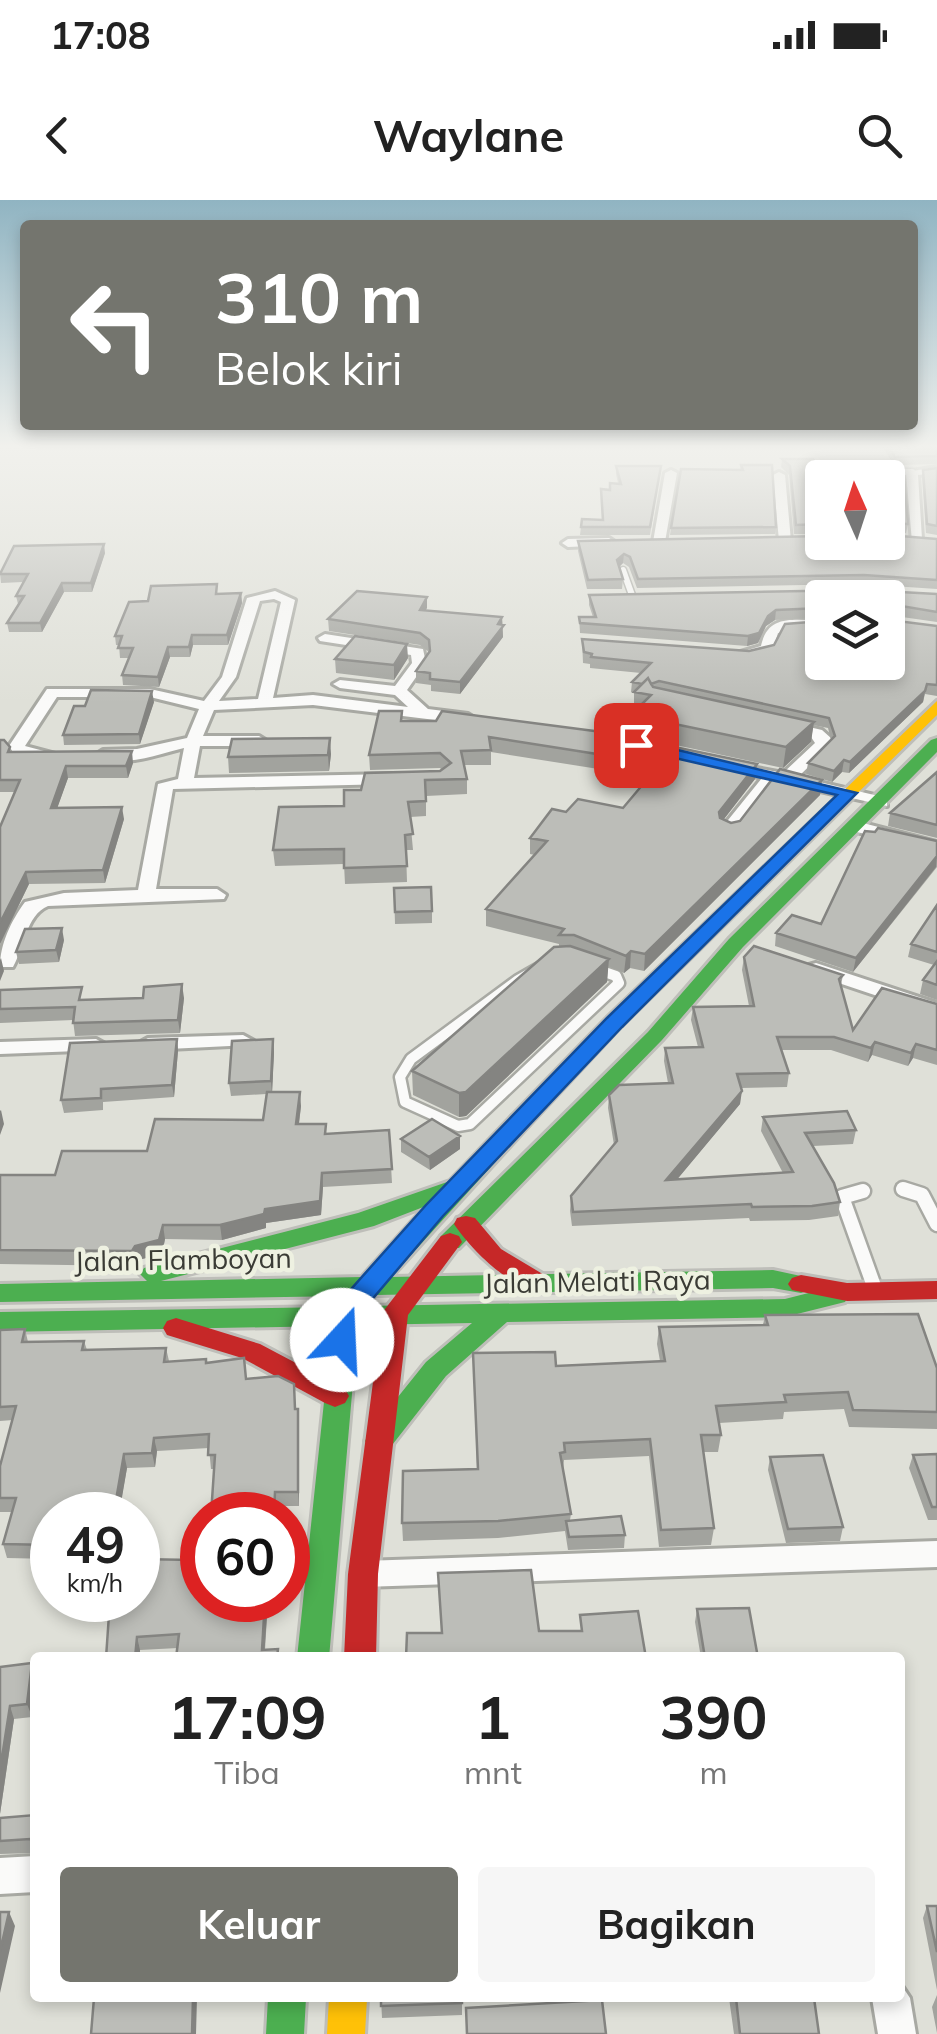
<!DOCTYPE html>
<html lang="id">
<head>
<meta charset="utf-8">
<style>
	:root { --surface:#fff; --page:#f6f6f6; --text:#222; --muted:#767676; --accent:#74756e }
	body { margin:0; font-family:Mulish,sans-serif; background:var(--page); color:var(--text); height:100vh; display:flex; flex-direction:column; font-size:38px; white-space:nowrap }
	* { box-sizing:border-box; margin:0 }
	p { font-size:32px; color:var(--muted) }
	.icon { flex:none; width:55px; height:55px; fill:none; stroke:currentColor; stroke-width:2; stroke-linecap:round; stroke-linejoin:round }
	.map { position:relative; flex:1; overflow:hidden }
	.details { position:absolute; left:30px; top:1452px; width:875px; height:350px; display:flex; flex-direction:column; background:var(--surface); border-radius:10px; box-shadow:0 5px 15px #0003 }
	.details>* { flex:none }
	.hud { position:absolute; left:20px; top:20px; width:898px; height:210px; border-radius:10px; box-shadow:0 5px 15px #0003; background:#74756e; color:#fff; overflow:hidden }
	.needle { width:65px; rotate:357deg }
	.buttons { position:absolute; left:805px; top:260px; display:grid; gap:20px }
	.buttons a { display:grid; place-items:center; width:100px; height:100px; border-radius:10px; background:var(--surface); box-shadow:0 5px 15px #0003; font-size:50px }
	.speed { position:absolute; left:30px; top:1292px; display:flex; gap:20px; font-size:50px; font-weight:700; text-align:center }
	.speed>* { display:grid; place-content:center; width:130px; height:130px; border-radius:50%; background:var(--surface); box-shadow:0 5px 15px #0003; line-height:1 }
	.speed small { font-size:25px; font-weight:400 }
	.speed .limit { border:15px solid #d22; background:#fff; color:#111 }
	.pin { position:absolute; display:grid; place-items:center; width:85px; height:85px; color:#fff; margin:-42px; border-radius:20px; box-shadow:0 5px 15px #0006 }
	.me { position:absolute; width:110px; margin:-55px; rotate:20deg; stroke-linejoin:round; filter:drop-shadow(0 0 8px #0008) }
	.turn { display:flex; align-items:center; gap:35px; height:210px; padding:0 30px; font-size:45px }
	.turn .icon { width:130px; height:130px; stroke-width:2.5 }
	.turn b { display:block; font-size:70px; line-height:85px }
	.eta { display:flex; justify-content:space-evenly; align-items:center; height:170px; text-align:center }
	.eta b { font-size:60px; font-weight:700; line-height:70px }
	.primary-button { display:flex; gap:20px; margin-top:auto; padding:20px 30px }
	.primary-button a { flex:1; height:115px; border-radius:10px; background:var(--accent); color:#fff; font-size:40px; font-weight:700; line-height:115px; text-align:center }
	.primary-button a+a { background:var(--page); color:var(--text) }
	.status { display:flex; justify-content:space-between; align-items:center; height:70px; padding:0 50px; background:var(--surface); direction:ltr }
	.status svg { height:28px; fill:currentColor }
	header { display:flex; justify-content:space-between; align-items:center; height:130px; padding:0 30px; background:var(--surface); font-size:45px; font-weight:700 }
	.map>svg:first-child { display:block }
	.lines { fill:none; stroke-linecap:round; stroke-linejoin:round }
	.lane-far2-casing { stroke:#a8a9a3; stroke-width:9 }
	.lane-far1-casing { stroke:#a8a9a3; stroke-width:15 }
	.lane-casing { stroke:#a8a9a3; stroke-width:19 }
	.street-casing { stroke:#a8a9a3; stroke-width:6 }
	.fast-casing { stroke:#bebeb9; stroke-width:6 }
	.slow-casing { stroke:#bebeb9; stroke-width:6 }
	.jam-casing { stroke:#bebeb9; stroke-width:6 }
	.lane-far2 { stroke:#fafaf9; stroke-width:6 }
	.lane-far1 { stroke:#fafaf9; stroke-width:10 }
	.lane { stroke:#fafaf9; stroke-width:14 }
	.street { fill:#fafaf9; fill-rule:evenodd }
	.fast { fill:#4caf50; fill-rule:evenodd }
	.slow { fill:#ffc107; fill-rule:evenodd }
	.jam { fill:#c62828; fill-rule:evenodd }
	.wall { fill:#a2a39e }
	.shaded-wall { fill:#848481 }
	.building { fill:#bcbdb8; stroke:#848481; stroke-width:2.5 }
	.route { fill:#1a73e8; stroke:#114b97; stroke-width:2.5 }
	.labels { text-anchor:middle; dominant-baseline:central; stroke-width:9; stroke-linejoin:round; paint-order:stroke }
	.street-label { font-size:28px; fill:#3a3b35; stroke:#eef1e1 }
</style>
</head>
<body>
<div class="status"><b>17:08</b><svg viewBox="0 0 49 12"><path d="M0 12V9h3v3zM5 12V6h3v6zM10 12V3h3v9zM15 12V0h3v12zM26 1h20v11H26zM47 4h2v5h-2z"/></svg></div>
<header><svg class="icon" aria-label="back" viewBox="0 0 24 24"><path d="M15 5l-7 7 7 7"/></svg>Waylane<svg class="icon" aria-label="search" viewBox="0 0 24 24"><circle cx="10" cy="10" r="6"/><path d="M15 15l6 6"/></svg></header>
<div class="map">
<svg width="937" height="1834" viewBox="0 0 937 1834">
	<rect width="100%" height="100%" fill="#dfe0d8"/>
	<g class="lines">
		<defs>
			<path id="lane-far2" d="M836,271l76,1
				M623,370l9,25"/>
			<path id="lane-far1" d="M553,760h17l46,16 3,7 -149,141 -12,2 -53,-24 -5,-25 11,-18 107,-79z"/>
			<path id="lane" d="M903,989l19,6 15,29
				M863,991l-21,6 33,92"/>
			<path id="street" d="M937,267v6l-19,2 4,64 -10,3 -6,-70z
				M671,270l6,3 -12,69 -6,4 -6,-4 12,-69z
				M779,272l6,3 6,66 -6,4 -6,-4 -6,-66z
				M609,338l6,4 -2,3 -45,2 -6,-4 6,-4z
				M275,391l20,9 -22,98 40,-3 95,12 -13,-12 -55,-7 -7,-4 7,-4 55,6 17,-23 -1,-8 -91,-14 -2,-3 7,-4 98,15 3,14 -19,27 21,19 40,5 8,5 -8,5 -155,-19 -99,5 -11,26h56l8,5 -8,5h-59l-6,32 197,-4 8,5 -8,5 -218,5 -17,100h61l9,6 -2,4 -176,7c-22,9 -24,42 -35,61h-13c0,-23 11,-46 25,-65l39,-9 74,-3 20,-106 20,-5 6,-31c-25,6 -67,22 -89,7l8,-5 34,-1 50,-11 12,-29 -49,-12h-93l-32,49 34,9 -8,5 -35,-3 -7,-11 38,-57h103l54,12 18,-24 25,-79zM274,399l7,3 -23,97 -39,2 17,-24 24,-76z
				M822,420v8l-44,5 -6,19 -31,6 -7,-4 27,-8c7,-33 33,-25 61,-26z
				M783,521l39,9 10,9 -3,8 -31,30 89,21v8l-111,-25 -41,53h-12l-3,-4 42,-52 -42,-11v-6l63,12 32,-30 -4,-6 -33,-8 -3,-3z
				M855,621l82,21v10l-88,-22 -3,-4z
				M816,763l121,40v13l-128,-43 -3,-4 3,-4z
				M243,835l11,6 -4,4 -102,5 -11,-6 11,-6z
				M96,839l11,6 -3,5 -104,4v-12z
				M937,1341v26l-574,20 -11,-4 -4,-9 4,-9 11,-4z
				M35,1656v36l-35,2v-36z
				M900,1783l10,15 6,36h-38l-6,-36h28z"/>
			<path id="fast" d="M937,538v14l-194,195 -81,93 -203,208h-18l-3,-6 3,-6 207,-204 81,-93 202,-199z
				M520,914l11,7 -3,5 -137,151 382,-7 37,8 4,6 -4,6 -9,3 -28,-5 -398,7 -9,11 419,-7 51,-13 9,2 4,7 -4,7 -60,15 -278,5 -61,54 -57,73 -10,3 -10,-3 -4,-8 4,-8 57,-71 46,-39 -114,2 -29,333h-32l35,-332 -332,6v-20l337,-5 9,-11 -346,6v-18l147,-3 -7,-7 4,-6 214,-55 92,-32 62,-65zM426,1006l-64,71 -201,4 213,-55z
				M268,1798h38l-2,36h-38z"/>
			<path id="slow" d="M937,501v14l-316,311 -93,100h-16l-3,-5 3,-5 95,-98z
				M329,1798h38l-2,36h-38z"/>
			<path id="jam" d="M466,1016l9,2 26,31 45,27 4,6 -4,6c-30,9 -77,-41 -92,-64l3,-6z
				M450,1033l9,3 3,6 -54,73 -30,259 -2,84h-32l4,-84 34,-261 59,-77z
				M801,1075l46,8 90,-2v18l-90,2 -55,-11 -4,-6 4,-6z
				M176,1118l84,26 85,45 4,7 -4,7 -10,4 -10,-4 -83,-45 -75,-23 -4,-7 4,-7z"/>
		</defs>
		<!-- lane-far2 casing -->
		<use href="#lane-far2" class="lane-far2-casing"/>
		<!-- lane-far1 casing -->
		<use href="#lane-far1" class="lane-far1-casing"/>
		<!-- lane casing -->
		<use href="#lane" class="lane-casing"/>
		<!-- street casing -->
		<use href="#street" class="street-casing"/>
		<!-- fast casing -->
		<use href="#fast" class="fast-casing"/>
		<!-- slow casing -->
		<use href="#slow" class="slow-casing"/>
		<!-- jam casing -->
		<use href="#jam" class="jam-casing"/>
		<!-- lane-far2 -->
		<use href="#lane-far2" class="lane-far2"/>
		<!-- lane-far1 -->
		<use href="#lane-far1" class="lane-far1"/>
		<!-- lane -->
		<use href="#lane" class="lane"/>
		<!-- street -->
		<use href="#street" class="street"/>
		<!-- fast -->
		<use href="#fast" class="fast"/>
		<!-- slow -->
		<use href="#slow" class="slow"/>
		<!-- jam -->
		<use href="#jam" class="jam"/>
	</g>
	<!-- wall -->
	<path class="wall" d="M882,246h55v18l-43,1z
		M782,259h31l7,10 29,1 4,6h51l4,48 -2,9 -18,-1v-54h-66v56h-28l-5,-59 -8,-8z
		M741,265l35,62 -1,7 -105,1 1,-7 69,-58z
		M616,266l44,7 -10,62h-70l2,-16 20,1 -1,-31 9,1 8,-7 -2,-9z
		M937,268v67l-11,-2 -4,-55 1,-8z
		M937,339v50l-75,-5 -225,4 -8,-21 -6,-4 -4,4 4,12 -1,10h-35l-9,-38v-10z
		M105,353l-13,39h-28l-22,40h-33l-2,-9 11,-19 -2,-8 7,-14 -22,1 -1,-10z
		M241,393l1,10 -14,42h-35l-3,12h-20l-11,30 -36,-2 -1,-10 7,-17h-9l-1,-13h-3l-1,-9 33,-35 70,-7z
		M937,394v28l-49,-7 1,5 48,6v70l-12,-2 -2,8 -74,71 -7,-1 -10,10 -26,-8 2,-11 23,-23 -3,-12 -15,-3 -2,17 -28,26 -154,-33 2,-20 3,-3v-19l-3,-1 1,-10 9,-9 -51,-5v-4l-7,-1 -1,-24 306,23 -66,-64v19l-47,3 -9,6 -8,17 -11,3 -167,-13 -1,-16h14l-4,-12v-10z
		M427,397l-1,13 76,7 1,20 -43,57 -29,-3v-6l-15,-2v-12l13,-19 -9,-7 -91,-14 -1,-12z
		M408,458l-14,22 -58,-7 -1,-14z
		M154,502l-14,42 -76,1 -1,-10 22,-29z
		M402,511v10l355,43 -2,15 -31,40 7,4 9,-2 82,-41 -2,15 -176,176 -14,-3 -6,5 -16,-7 -1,16 -141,134 -7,1 -46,-22 -1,-24 147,-124v-3l-73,-18v-17l49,-54 -5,-1v-16l36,-26 57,-4 26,-31 -158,-25v13h-27l3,14v15l-41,2v20l-16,1 3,33h-7l1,32 -62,2 -1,-20 -69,2 -2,-16 71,-44 17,-16 81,-20 -2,-2 -70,2 -1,-15z
		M0,540l11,12 122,11 -5,15h-60l-11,30 67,11 -19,64 -76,1 -29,60v-117l15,-35h-15z
		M331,554l-2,17 -100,2 -1,-16z
		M937,572v66l-49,-12 2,-13z
		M937,641v26l-84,105 -78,-26 1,-13 45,-9z
		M394,688l38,23v12l-37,1z
		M937,705v95l-17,-6 3,-14 11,-15 -26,-8 3,-13z
		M64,740l-5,22 -40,2 -3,-12z
		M744,757l99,18 -2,10 12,45 84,-26v61l-24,-7 -5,8 -36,-11 -4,7 -37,-12h-50l8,23 -2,14 -46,1 -1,16 -63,75 106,-6 -22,-42 2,-14 93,13 -3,14 -40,2 27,56 -2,14 -29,4 -59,1 -1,-3 -177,8 -2,-15 1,-15 43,-51 -6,-37 1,-13 59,-12 -4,-22 1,-13 33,-1 -7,-27 2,-13 56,-1 -7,-36z
		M0,790l84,10 100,-2 -4,35 -105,3 -2,-16 -73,3z
		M177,839l1,12 -4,46 -71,5v8l-39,3 -3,-13z
		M273,839l1,13 -2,40 29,14 -2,18 28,10 62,-4 3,53 -69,4 -2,28 -55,8v5l-44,12 -57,-1 -3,15 -24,6 -3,6 -135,-2v-89h55l208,-55 3,-26 -35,2 -2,-13z
		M401,939l59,10 -30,21 -29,-18z
		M765,1115l172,53v61l-88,-2 -5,-18 -60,3 -1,7 -64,4 2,12 -3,17h-15l11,76 -3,17 -52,2 -10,-91 -85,4 -1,10 8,44 -1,6 55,15 -1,13 -56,2 -3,-19 -67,7 -95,3 -1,-18 75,-54 -4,-116 83,13 104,-5 -3,-17 2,-17 104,-2z
		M25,1129l3,13 56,-1 3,9 79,-2 3,13 38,2 40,16 49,30h2l1,97h-23l-62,-37h-3l-2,-21 -52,3 -2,16 -28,1 -7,38 -68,9v44l-45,-1 -4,-14 9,-32h-12v-46l13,-46 -13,1v-91z
		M937,1254v66h-9l-19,-52 4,-13z
		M770,1257l73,70 -3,14 -54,2 -18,-73z
		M110,1400h158l-3,50 13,-1 1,9h-103l2,-10 -38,2v8h-34z
		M697,1409l61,49h-57l-6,-36z
		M32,1463l3,11v10l-3,33 -18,2 -14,95v-147z
		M35,1615v38l-35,1v-36z
		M927,1706h10v84l-14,-72z
		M937,1795v38l-5,-26z
		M381,1798h81v17l-80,3z
		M729,1798h85l5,36h-85z"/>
	<!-- shaded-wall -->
	<path class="shaded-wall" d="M104,344l1,9 -13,39 -1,-9z
		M624,354l-1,9 -7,7 1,-10z
		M62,383l2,9 -22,40 -2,-9z
		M241,393l1,10 -14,42 -1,-10z
		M427,397v11l-7,13v-11z
		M776,410l-1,10 -9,6 -8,17 -11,3 1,-10z
		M502,417l1,20 -43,57v-12z
		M192,435l1,10 -3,12 -1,-10z
		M407,444l1,14 -14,22v-15z
		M168,447l2,10 -11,30 -1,-10z
		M152,491l2,11 -14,42 -1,-10z
		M925,491l-2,11 -74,71 1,-11z
		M814,522l-3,20 -28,26 3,-21z
		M330,538l1,16 -2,17 -1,-16z
		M132,551l1,12 -5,15 -2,-12z
		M844,560l-2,12 -10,10 2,-11z
		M757,564l-2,15 -38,49 2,-16z
		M66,566l2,12 -15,42 -2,-12z
		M822,580l-2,15 -176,176 1,-17z
		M122,607l2,12 -19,64 -2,-13z
		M937,656l-1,11 -83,105 3,-14z
		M26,672l3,12 -29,60v-21z
		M62,728l2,12 -5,22 -3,-12z
		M631,751l-1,17 -6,5 2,-17z
		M1,758l3,13 -4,10v-21z
		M609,759l-2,23 -141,134 -7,1v-24z
		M182,784l2,14 -4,35 -2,-13z
		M177,839l1,12 -4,46 -2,-12z
		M273,839l1,13 -2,42 -1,-13z
		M875,842l-3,13 -4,7 3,-14z
		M916,844l-3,14 -5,8 3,-13z
		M742,891l-2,13 -75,90 1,-14z
		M300,892l1,14 -4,32 -1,-14z
		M1,910l3,14 -4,11v-24z
		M460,936v13l-30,21 -1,-13z
		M322,973l1,14 -2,28 -55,8v5l-44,12 -2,-15 45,-16z
		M163,1025l2,14 -3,15 -24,6 -3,6 -3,-15 3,-5z
		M298,1209l1,14v83l-1,-14z
		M154,1238l3,13 -2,16 -3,-14z
		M124,1254l3,14 -8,47 -4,-9z
		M265,1400h3l-4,58 -2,-8z
		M137,1437l3,13v8h-5z
		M32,1463l3,11v10l-3,33 -5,-13z
		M10,1506l4,13 -14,95v-44z
		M9,1712l6,14 -15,67v-41z
		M193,1798h4l-1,36h-4z"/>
	<!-- building -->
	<path class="building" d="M888,246h49v10l-42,1z
		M782,259h31l7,10 29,1 4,6h51l4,48 -20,-1v-45h-66v46l-26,1 -6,-59z
		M741,265h31l4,62 -105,1 10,-59 62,1z
		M616,266h45l-11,61h-69l1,-8 21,1 -2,-31 9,1v-7l11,1z
		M937,268v58l-10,-2 -4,-54z
		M888,335l49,4v41l-73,-5 -226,4 -8,-22 -6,-3 -7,6 6,19 -35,1 -10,-39 244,-5v6h66z
		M104,344l-13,39h-29l-22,40h-33l17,-27h-8l12,-22h-28l14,-28z
		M217,384l-1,10 25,-1 -14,42h-35l-3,12h-21l-10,30 -36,-2 11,-27h-15l4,-12h-7l14,-34 19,-1 3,-15z
		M863,390l74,4v18l-47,-8 -2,3v-9h-66v10l-46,2 -8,6 -9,17 -11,3 -168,-13 -1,-6h17l-7,-22z
		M357,391l70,6 -7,13 82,7 -4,7 6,1 -44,57 -30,-3v-6l-14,-2 14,-20 -1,-11 -9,-7 -92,-14z
		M888,414l1,6 48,6v59l-10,-1 -2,7 -75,71 -6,-2 -10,11 -26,-8 27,-27 -6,-18 -170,-37 -8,3 -3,-6 -6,6 -10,-2 19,-19 -60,-6 1,-3 -8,-2 -2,-13 167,12 25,-6 11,-21 37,-3v41h66z
		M355,436l52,8 -13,21 -59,-6z
		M648,478l5,9 161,35 -28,25 -155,-32 20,-20 -17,-3z
		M91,490l61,1 -13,43 -76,1 11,-29h11z
		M379,511h23l-1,10h35l6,-10 160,21 155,32 -38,48 1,6 11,5 9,-2 40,-52 42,11 -177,174 -14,-3 -5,5 -52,-21h-15l5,-6 -78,-20 61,-68 -17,-3 22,-29 14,3 12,-13 45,9 37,-44 -171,-27 2,13 -30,1 6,28 -42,1 1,21 -18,1 5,32 -8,1 2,31 -63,2v-19l-71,1 6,-43 65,-1v-16h17l4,-17 75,-2 11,-8 -11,-10 -71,2z
		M330,538l-2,17 -100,2 4,-18z
		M0,540h4l6,7 -2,5 124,-1 -6,15h-60l-15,42 71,-1 -19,63 -77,2 -26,51v-96l20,-47h-20z
		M937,572v53l-47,-12z
		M878,628l59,13v15l-81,102 -80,-25 16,-18 29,9 44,-93 10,1z
		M431,687l1,24 -37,1 -1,-24z
		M937,705v47l-26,-8z
		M62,728l-6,22 -40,2 9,-23z
		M570,746l39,13 -143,133 -7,1 -47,-22 142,-124z
		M754,746l89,29 -4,4 14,51 29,-42 55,16v46l-21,-6 -5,9 -36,-11 -4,6 -37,-11h-57l12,36 -52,1 5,17 -76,89 127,-8 -30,-55 84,-6 9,19 -51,3 29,50 6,19 -28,4 -60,1 -1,-3 -178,8 -2,-16 46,-55 -8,-46 10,-10 54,-2 -8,-35 38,-1 -10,-40 61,-1 -10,-49z
		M937,761v24l-14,-5z
		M182,784l-4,36 -105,3 2,-16 -75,2v-19l82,-3 -3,13 64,-2 1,-11z
		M177,839l-5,46 -71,4v9l-40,2 9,-57z
		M273,839l-2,42 -42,2 3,-42z
		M267,892h33l-4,32h30l-1,10 64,-4 3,39 -70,4 -2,28 -55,8 -1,5 -44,11h-57l-4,15 -24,6 -3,5 -132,-1v-75h55l7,-24h85l8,-32 108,1z
		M432,919l28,17 -31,21 -28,-18z
		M918,1114l19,54v44l-84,-2 -5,-18 -64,3 2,7 -70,4 5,29h-20l13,93 -53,2 -11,-91 -86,4 1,9 -5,1 11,61 -73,7 -96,2 1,-52 75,-2 -5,-116 82,-1 1,14 109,-5 -6,-34 109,-2 -3,-10z
		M25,1129l-3,13 62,-1 -2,9 84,-2 -2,14 42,-3v4l38,-5 2,21 32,-3 16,8 1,25h3v83h-23l-1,23h-63l4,-60h-7l1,-21 -55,4 -2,15 -28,1 -9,52h17l-1,9h-79v30l-49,-1 13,-46h-16v-32l16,-60 -16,1v-77z
		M937,1254v53h-5l-19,-52z
		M823,1255l20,72 -55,2 -18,-72z
		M621,1316l4,19 -56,2 -3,-16z
		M202,1354v46h63l-3,50 16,-1 -1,9h-101l3,-24 -42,3 -2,21h-29l4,-58h28v-41l55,1v-5z
		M531,1370l8,61h43l-2,-16 58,-4 8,47h-240l1,-25h35l-4,-60z
		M749,1408l9,50h-53l-8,-49z
		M32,1463l-5,41 -17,2 -10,64v-103z
		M35,1615v30l-5,-6 -30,2v-23z
		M927,1706h10v46z
		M0,1712h9l-9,40z
		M94,1798h99l-1,36h-101z
		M381,1798h81v5l-81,3z
		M736,1798h78l5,36h-79z
		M602,1800l4,34h-139l-1,-26z"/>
	<!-- sky -->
	<linearGradient id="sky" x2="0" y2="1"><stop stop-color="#90b4c2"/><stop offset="0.49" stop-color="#f1f1ed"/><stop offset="1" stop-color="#f1f1ed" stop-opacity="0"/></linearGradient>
	<rect width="937" height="503" fill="url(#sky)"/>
	<!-- route -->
	<path class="route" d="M636,540l221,53 -235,234 -179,189 -85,100 -7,32h-18l-4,-8 7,-34 90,-101 181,-187 230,-223 -206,-47v-6z"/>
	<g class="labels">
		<!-- street labels -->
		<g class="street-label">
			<text transform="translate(183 1059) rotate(-1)">Jalan Flamboyan</text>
			<text transform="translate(597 1081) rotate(-1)">Jalan Melati Raya</text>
		</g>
	</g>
</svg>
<div class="buttons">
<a><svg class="needle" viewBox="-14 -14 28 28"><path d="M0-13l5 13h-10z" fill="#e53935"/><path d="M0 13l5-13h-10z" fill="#767676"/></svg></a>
<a><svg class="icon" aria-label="layers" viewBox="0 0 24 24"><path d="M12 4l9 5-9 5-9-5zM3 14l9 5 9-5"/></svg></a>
</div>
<div class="speed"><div>49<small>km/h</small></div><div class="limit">60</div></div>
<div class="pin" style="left:636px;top:545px;background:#d93025"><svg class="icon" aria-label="arrive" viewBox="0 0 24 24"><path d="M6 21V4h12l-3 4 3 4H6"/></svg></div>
<svg class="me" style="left:342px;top:1140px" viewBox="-20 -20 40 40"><circle r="19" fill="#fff"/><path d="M0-13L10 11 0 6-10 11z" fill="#1a73e8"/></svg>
<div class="hud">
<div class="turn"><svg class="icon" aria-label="left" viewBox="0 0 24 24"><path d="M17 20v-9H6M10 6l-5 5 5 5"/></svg><div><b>310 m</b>Belok kiri</div></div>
</div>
<section class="details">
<div class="eta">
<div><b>17:09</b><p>Tiba</p></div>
<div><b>1</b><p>mnt</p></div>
<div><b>390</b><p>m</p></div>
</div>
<div class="primary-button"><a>Keluar</a><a>Bagikan</a></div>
</section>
</div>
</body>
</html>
